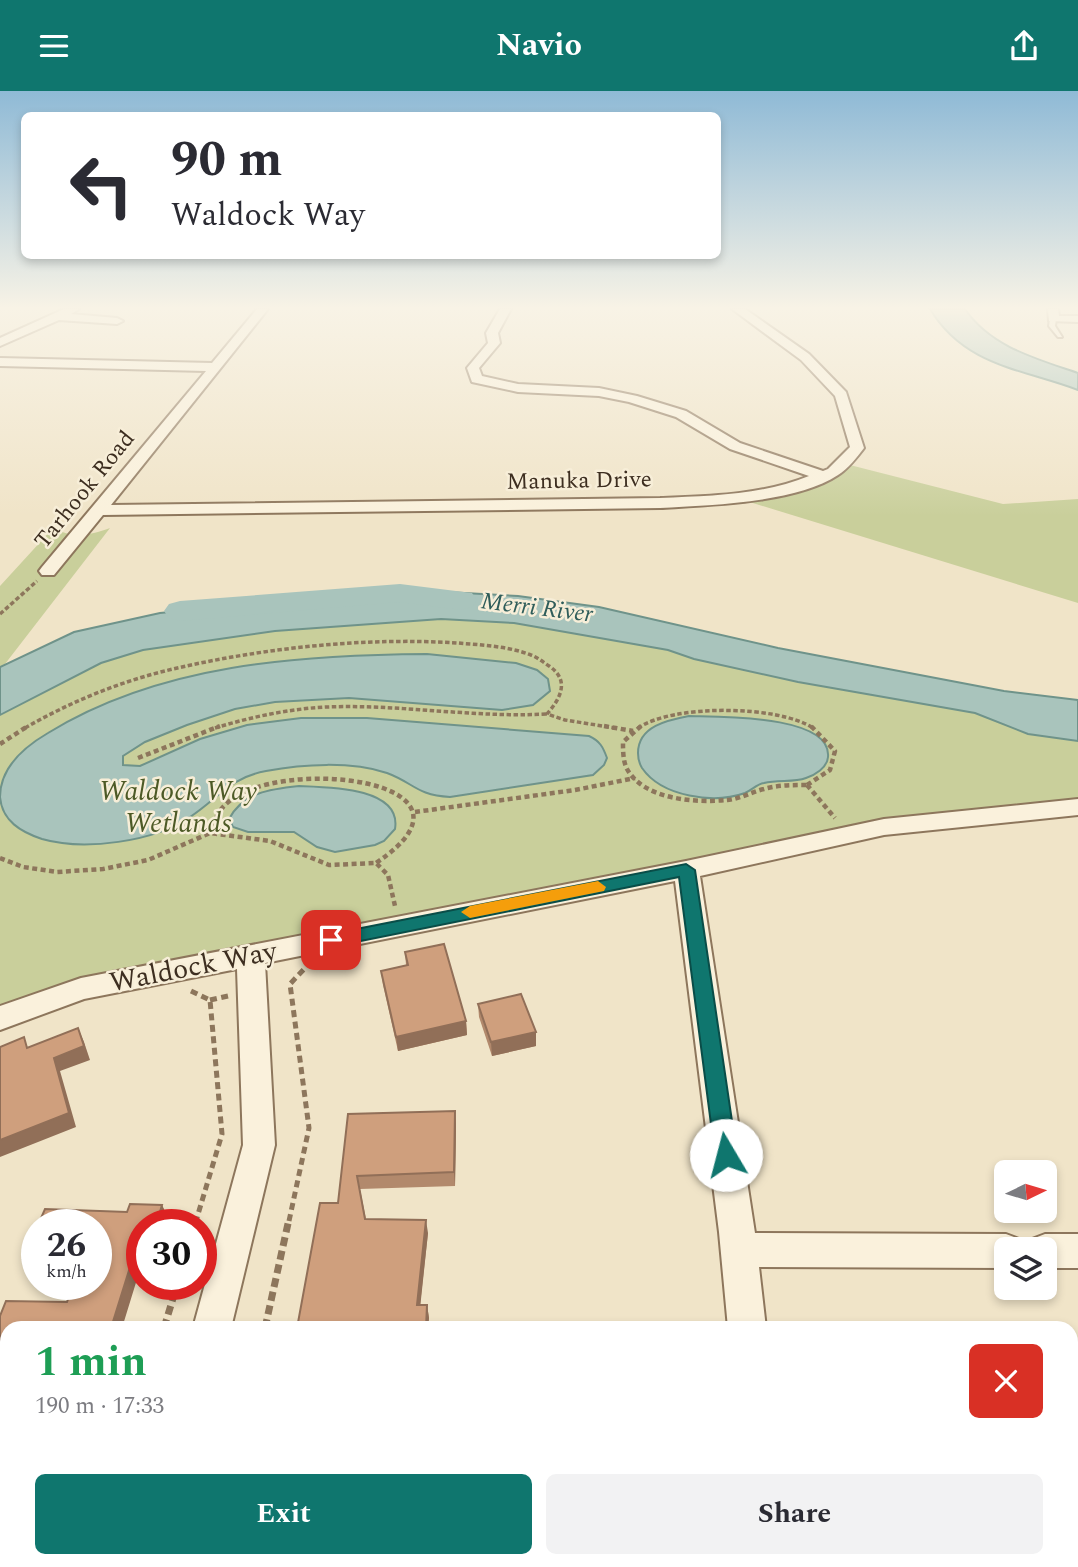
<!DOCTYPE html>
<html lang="en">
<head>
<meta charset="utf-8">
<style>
	:root { --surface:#fff; --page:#f2f2f3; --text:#2b2b33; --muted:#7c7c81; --accent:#0f766e }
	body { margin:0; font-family:Spectral,serif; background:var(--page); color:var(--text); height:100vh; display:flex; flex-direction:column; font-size:26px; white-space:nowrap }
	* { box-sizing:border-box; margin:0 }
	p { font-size:23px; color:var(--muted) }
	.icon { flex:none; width:38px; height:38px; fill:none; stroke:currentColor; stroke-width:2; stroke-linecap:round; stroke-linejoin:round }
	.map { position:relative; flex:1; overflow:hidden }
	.drawer { position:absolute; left:0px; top:1230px; width:1078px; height:247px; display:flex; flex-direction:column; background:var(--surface); border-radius:21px 21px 0 0; box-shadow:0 4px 10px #0003 }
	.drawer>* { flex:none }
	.top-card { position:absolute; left:21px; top:21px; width:700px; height:147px; border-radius:10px; box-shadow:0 4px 10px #0003; background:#fff; color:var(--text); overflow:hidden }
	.needle { width:46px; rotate:85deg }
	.tools { position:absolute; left:994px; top:1069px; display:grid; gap:14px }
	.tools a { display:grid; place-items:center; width:63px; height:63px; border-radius:10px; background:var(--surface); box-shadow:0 4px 10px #0003; font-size:35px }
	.speed { position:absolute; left:21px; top:1118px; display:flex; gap:14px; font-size:35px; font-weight:700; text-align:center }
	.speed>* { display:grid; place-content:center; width:91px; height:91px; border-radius:50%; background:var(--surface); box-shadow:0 4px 10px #0003; line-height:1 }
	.speed small { font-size:18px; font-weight:400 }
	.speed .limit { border:10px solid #d22; background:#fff; color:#111 }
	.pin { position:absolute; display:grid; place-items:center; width:60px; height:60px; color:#fff; margin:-30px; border-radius:14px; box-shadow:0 4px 10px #0006 }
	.me { position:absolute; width:77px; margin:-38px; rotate:352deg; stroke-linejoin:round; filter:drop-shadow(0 0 5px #0008) }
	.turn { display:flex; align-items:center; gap:24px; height:147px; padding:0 35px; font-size:32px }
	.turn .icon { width:91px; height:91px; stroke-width:2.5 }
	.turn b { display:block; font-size:49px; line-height:60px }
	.round { display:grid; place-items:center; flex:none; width:74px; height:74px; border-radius:10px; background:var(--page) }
	.overview { display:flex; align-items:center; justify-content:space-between; height:119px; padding:0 35px }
	h1 { font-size:42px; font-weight:700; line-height:52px; color:#1e9e55 }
	.primary-button { display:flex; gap:14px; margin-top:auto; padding:14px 35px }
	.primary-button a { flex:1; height:80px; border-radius:10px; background:var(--accent); color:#fff; font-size:28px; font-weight:700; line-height:80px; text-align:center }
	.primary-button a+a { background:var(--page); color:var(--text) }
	header { display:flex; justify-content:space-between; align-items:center; height:91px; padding:0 35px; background:var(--accent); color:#fff; font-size:32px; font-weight:700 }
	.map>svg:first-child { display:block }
	.green { fill:#c9cf9b }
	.water { fill:#a9c4bc; stroke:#6f938a; stroke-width:2 }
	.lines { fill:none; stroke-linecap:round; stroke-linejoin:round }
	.river { fill:#a9c4bc; fill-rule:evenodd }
	.service-casing { stroke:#8d765c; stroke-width:4 }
	.minor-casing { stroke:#8d765c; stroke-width:4 }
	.path-far3 { stroke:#8d765c; stroke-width:3.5; stroke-dasharray:4.5 2.5; stroke-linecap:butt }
	.path-far2 { stroke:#8d765c; stroke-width:4.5; stroke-dasharray:5 3.5; stroke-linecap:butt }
	.path-far1 { stroke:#8d765c; stroke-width:5; stroke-dasharray:7 4.5; stroke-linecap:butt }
	.path { stroke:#8d765c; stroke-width:7; stroke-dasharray:9 5; stroke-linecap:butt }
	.service { fill:#faf1dc; fill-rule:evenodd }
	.minor { fill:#faf1dc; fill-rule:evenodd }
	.wall { fill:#b2896c }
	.shaded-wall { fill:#916f58 }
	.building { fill:#cf9f7d; stroke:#916f58; stroke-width:2 }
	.route { fill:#0f766e; stroke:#0a4d48; stroke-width:2 }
	.slow { fill:#f59e0b }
	.labels { text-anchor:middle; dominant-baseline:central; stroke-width:5; stroke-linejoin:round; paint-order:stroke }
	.far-street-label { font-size:23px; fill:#3d2e20; stroke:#f7eed8 }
	.far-water-label { font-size:24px; font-style:italic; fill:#2f5d5a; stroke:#f7eed8 }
	.park-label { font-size:28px; font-style:italic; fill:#4d5a26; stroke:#f7eed8 }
	.street-label { font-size:28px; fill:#3d2e20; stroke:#f7eed8 }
</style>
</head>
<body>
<header><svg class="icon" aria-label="menu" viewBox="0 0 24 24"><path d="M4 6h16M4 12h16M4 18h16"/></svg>Navio<svg class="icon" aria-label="share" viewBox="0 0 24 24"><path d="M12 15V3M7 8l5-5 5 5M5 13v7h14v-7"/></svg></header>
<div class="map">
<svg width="1078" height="1476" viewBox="0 0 1078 1476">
	<rect width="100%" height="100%" fill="#f0e4c8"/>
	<!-- green -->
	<path class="green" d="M842,372l161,41 75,-5v104l-338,-104 56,-12z
		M54,436c18,13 36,8 56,1l-105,136 -5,3v-81z
		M441,528l73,4 154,27 26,9 104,23 177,31 53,21 50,7v66l-195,20 -632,129 -251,62v-303l101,-52 42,-13 132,-19z"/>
	<!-- water -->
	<path class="water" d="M930,218h35c26,38 72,50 113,64v17c-56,-21 -114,-24 -148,-81z
		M446,501l72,4 81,11 179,41 226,43 74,9v41l-50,-7 -53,-21 -177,-31 -104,-23 -26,-9 -154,-27 -73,-4 -166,12 -132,19 -42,13 -101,52v-48l74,-35 86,-19 143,-14z
		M427,563l89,9 21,7 11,9 2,12 -17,14 -31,5 -153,-12 -74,4 -40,7 -48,16 -42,17 -22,14v9l17,1 60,-27 47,-14 54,-7h66l222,18c11,5 14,11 18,22l-3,7 -11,10 -143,22c-34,-2 -36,-14 -63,-24 -36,-12 -84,-9 -121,-2 -37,7 -47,27 -76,46 -36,25 -106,34 -148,22 -21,-7 -40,-18 -42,-42 0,-30 24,-50 48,-64 112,-69 251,-78 379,-79z
		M689,625c27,1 143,-2 139,41 -1,11 -13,18 -22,21 -13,5 -28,1 -42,5 -7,1 -12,7 -19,10 -31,11 -83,4 -103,-25 -3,-5 -4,-9 -4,-15 0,-27 30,-33 51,-37z
		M299,695c29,1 103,1 96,43l-11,12 -9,4 -40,7 -18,-5 -23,-15h-46l-15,-5 -4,-8c14,-27 42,-30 70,-33z"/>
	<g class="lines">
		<!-- river -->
		<path class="river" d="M400,493l72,9 5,7 -5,7 -11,3 -61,-8 -220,19 -11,-3 -5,-7 5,-7 11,-3z"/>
		<defs>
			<path id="service" d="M1053,226l3,2 -1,7 7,11h-4l-9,-11 1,-7z"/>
			<path id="minor" d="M64,218h15l-8,5 46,4 6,3 -6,3 -58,-4 -59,26v-8z
				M257,218h11l-157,196 549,-7c51,-2 102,-3 149,-22l-79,-27 -54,-32 -47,-15 -30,-6 -81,-4 -46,-10 -5,-14 21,-25 -2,-10 14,-24h11l-13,24 2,10 -21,25 3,8 36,8 81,4 38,8 49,15 54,32 83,28 5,-2 22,-22 -15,-51 -34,-36 -69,-51h13l64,45 37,38 18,56c-7,9 -16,21 -26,27 -42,28 -128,30 -178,33l-557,7 -49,60h-12l-3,-4 3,-4 164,-196 -206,-5v-8l212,5z
				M1048,218h10l1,7h19v6l-29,-1z
				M1078,708v16l-194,20 -184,41 55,357 251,1 13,5 4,10h-17v19l-247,-1 7,61h-38l-9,-96 -44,-351 -410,82 10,182 -44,183h-38l50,-183 -6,-176 -153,30 -84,31v-24l81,-28 605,-117 198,-42z
				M1045,1143h33v34h-33v-19h-17l4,-10z
				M129,1470h44l-1,6h-44z
				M749,1470h44l1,6h-44z"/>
		</defs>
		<!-- service casing -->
		<use href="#service" class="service-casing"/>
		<!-- minor casing -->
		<use href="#minor" class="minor-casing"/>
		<!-- path-far3 -->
		<path class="path-far3" d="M0,523l37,-33
			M25,637c45,-26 96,-47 148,-59 91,-21 191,-32 285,-26 23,2 50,3 73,12 6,2 12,7 18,11 21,14 12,32 -2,48l18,6 50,8
			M215,637c36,-11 73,-19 111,-21 74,-3 147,11 221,7
			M638,637c35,-24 140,-23 175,0"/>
		<!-- path-far2 -->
		<path class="path-far2" d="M604,635l29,5
			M641,635l-18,16c0,9 0,19 4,27 17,31 69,34 100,31 13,-1 24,-8 37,-11 14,-4 28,-4 43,-4
			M0,653l28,-18
			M138,667l82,-32
			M807,694l28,33
			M807,694l23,-15 5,-19 -24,-25
			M415,721l160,-22 60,-12
			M210,742c4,-9 7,-21 15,-28 49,-51 277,-26 151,58
			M0,767l23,9 34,5 46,-3 45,-9 62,-27 60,8 59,24 47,-2 12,12 7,31"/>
		<!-- path-far1 -->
		<path class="path-far1" d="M191,900l19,9 12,134 -26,87
			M210,909l18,-4
			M289,1130l20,-93 -19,-144 16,-17"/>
		<!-- path -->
		<path class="path" d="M195,1134l2,-6
			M164,1237l13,-43
			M265,1237l24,-109
			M0,1471l58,1
			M57,1476l5,-6
			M211,1476l1,-6"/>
		<!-- service -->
		<use href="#service" class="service"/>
		<!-- minor -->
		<use href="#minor" class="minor"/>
	</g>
	<!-- wall -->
	<path class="wall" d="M405,861l61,69 1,14 -69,16 -15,-66 -2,-14 25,-6z
		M478,913l58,42 -44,10 -13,-39z
		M455,1020l1,13 -1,62 -95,3 6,30 62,14 -8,72h7l2,13 -1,10h-131l41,-125 10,-89z
		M162,1114l6,13 -2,7h-24v52l-4,-1 -131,52v196h-7v-208l67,-14 60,-90z
		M37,1137v44h-5l-9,-13z"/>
	<!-- shaded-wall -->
	<path class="shaded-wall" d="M466,930l1,14 -69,16 -2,-14z
		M78,937l6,14 6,18 -30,11 16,56 -76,30v-17l54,-82z
		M536,941v14l-44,10 -1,-14z
		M455,1020l1,13 -1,62 -1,-14z
		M162,1114l6,13 -2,7h-10z
		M426,1129l2,13 -9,85 -2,-13z
		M131,1173l7,12 -16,52h-11z
		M427,1214l2,13 -1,10h-2z"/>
	<!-- building -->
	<path class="building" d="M444,853l22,77 -70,16 -15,-66 27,-6 -3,-13z
		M521,903l15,38 -45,10 -13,-38z
		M78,937l6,18 -30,12 15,55 -69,27v-93l24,-10 3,11z
		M455,1020l-1,61 -97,4 8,43 61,1 -9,85h10l-1,23h-129l23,-125h18l10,-89z
		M130,1113l32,1 -6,20h-14v39h-11l-20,64h-104v186h-7v-198l6,-15 61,1 6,-17h23v-60h-58l7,-16 82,3z
		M37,1137v32l-14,-1z"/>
	<!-- sky -->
	<linearGradient id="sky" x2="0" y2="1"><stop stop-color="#8fbad6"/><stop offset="0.51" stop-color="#f8f3e6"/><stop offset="1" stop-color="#f8f3e6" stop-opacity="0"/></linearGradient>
	<rect width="1078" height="425" fill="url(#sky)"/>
	<!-- route -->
	<path class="route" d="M686,773l9,6 42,285 -4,6 -7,3 -8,-3 -3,-6 -36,-278 -348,70 -6,-2 -3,-5 3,-4 6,-2z"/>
	<!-- slow -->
	<path class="slow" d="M598,790l8,6 -2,4 -134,27 -9,-6 9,-6z"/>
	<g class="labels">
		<!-- far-street labels -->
		<g class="far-street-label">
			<text transform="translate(579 390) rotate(-1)">Manuka Drive</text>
			<text transform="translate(85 399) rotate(-51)">Tarhook Road</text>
		</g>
		<!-- far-water labels -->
		<g class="far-water-label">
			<text transform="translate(537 517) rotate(7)">Merri River</text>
		</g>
		<!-- park labels -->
		<g class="park-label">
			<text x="178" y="700">Waldock Way<tspan x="178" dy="32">Wetlands</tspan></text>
		</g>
		<!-- street labels -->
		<g class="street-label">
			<text transform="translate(193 876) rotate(-11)">Waldock Way</text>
		</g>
	</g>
</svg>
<div class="tools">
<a><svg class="needle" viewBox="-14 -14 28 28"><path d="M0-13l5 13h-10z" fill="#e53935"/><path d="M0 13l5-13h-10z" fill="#7c7c81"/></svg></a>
<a><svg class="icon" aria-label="layers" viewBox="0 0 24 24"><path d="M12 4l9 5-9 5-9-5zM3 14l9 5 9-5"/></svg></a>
</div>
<div class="speed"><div>26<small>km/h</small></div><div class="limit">30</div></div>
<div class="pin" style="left:331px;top:849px;background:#d93025"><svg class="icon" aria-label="arrive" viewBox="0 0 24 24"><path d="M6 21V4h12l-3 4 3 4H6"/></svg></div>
<svg class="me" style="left:726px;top:1064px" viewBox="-20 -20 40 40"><circle r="19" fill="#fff"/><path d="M0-13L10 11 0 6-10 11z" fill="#0f766e"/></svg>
<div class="top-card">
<div class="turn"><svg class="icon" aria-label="left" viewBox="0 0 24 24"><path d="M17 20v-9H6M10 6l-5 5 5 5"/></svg><div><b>90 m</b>Waldock Way</div></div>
</div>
<section class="drawer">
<div class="overview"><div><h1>1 min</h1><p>190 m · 17:33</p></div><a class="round" style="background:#d93025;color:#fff"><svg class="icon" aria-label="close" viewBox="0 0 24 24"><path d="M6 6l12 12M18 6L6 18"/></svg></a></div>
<div class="primary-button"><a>Exit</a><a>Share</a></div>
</section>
</div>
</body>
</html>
